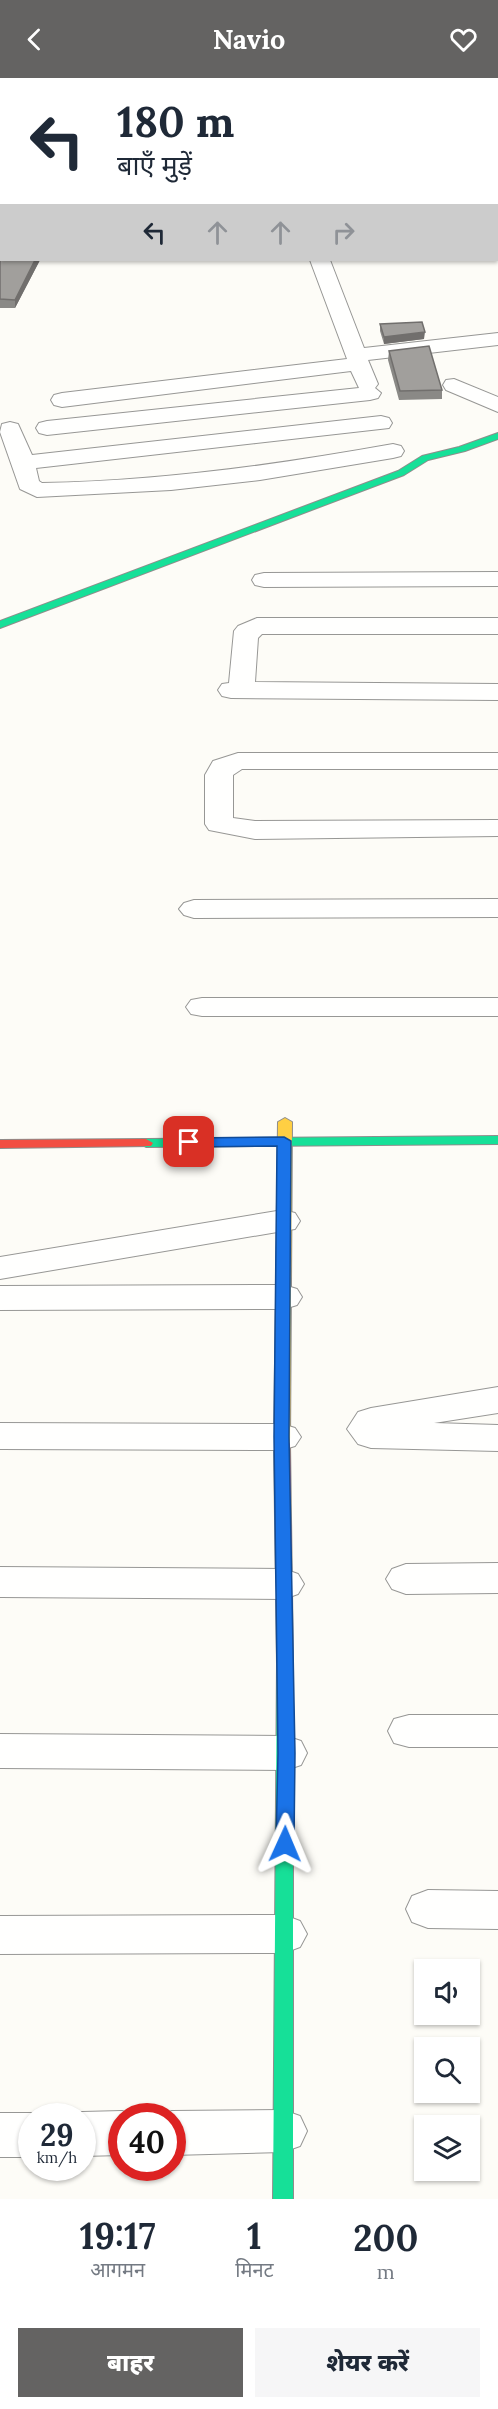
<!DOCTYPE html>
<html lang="hi">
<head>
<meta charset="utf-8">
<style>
	:root { --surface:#fff; --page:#f6f6f7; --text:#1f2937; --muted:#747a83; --accent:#646362 }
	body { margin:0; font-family:Lora,"Noto Sans Devanagari",serif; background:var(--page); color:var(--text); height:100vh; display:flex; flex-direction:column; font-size:22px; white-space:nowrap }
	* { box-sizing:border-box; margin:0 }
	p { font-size:20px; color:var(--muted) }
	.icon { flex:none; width:33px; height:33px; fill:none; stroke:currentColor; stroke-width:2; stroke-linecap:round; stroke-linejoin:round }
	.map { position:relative; height:2121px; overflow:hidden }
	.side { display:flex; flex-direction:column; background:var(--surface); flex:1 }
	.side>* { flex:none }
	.top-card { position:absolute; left:0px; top:0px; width:498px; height:183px; box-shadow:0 2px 4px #0004; background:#fff; color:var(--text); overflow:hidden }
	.fabs { position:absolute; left:414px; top:1881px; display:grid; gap:12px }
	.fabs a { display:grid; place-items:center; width:66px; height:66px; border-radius:0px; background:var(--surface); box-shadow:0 2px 4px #0004; font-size:30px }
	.speed { position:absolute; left:18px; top:2025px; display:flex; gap:12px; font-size:30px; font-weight:700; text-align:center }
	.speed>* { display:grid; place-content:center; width:78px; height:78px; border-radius:50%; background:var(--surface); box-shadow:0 2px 4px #0004; line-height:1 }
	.speed small { font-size:15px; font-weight:400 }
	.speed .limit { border:9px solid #d22; background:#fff; color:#111 }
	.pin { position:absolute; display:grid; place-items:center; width:51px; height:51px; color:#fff; margin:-26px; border-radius:12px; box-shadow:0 3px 9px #0006 }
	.me { position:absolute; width:66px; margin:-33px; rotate:1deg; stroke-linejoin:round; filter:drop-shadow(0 0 4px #0008) }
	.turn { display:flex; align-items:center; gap:21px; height:126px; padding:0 18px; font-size:27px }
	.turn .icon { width:78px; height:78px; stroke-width:2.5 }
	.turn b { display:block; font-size:42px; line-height:51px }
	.lanes { display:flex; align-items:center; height:57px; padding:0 18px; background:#0003; justify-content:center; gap:30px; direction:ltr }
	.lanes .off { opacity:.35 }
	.eta { display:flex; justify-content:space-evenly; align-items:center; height:102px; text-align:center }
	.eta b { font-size:36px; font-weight:800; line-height:42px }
	.button { display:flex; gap:12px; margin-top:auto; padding:12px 18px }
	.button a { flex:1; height:69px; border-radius:0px; background:var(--accent); color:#fff; font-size:24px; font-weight:800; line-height:69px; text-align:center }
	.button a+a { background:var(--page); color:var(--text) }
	header { display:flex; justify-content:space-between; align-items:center; height:78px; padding:0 18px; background:var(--accent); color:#fff; font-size:27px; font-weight:800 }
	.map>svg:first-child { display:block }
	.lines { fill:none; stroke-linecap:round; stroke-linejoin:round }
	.street-casing { stroke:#979795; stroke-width:2 }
	.fast-casing { stroke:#8e8d8b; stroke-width:2 }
	.slow-casing { stroke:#8e8d8b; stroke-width:2 }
	.jam-casing { stroke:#8e8d8b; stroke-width:2 }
	.street { fill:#fffffe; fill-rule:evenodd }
	.fast { fill:#16e098; fill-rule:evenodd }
	.slow { fill:#ffcf43; fill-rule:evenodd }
	.jam { fill:#f24e42; fill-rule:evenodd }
	.wall { fill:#8a8986 }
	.shaded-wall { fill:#716f6d }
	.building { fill:#a19f9c; stroke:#716f6d; stroke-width:1.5 }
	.route { fill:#1a73e8; stroke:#114b97; stroke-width:1.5 }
</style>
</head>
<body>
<header><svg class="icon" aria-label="back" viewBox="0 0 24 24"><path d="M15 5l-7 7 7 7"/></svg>Navio<svg class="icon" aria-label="heart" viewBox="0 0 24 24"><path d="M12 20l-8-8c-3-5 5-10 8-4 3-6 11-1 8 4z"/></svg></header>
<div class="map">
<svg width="498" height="2121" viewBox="0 0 498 2121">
	<rect width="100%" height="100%" fill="#fdfcf7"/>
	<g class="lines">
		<defs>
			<path id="street" d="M308,0h17l1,2h-17z
				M496,9h2v10h-2z
				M310,182h20l34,88 134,-15v12l-130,15 10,24 -3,4 6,5 -3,5 -8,2 -323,35 -8,-2 -3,-5 3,-5 8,-2 312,-33 -8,-17 -289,36 -8,-2 -3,-5 3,-5 8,-2 285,-34z
				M454,301l44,18v15l-52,-22 -3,-5 3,-5z
				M381,338l8,2 3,5 -3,5 -353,40 3,13 3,2c118,-2 235,-18 351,-39l8,2 3,5 -3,5 -8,2 -133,22 -89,10 -134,7 -17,-8 -20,-57 2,-8 8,-2 8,2 14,31z
				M498,494v14l-234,1 -9,-2 -3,-5 3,-5 9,-2z
				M257,540h241v16h-236l-4,4 -3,44 243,2v16l-267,-2 -9,-2 -4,-6 4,-6 7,-1 5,-52 4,-5z
				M238,675h260v16h-256l-9,6v43l22,3 243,-1v16l-243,3 -46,-9 -4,-6v-49l8,-14z
				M498,821v18l-304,1 -10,-3 -5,-6 5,-6 10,-3z
				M202,920h296v18h-296l-11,-2 -5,-7 5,-7z
				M283,1132l12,3 5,8 -5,8 -295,50v-22z
				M284,1207l13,4 5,8 -5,8 -13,4 -284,1v-24z
				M498,1309v26l-64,10 64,2v26l-127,-3 -13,-4 -11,-15 11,-17 13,-4z
				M0,1345l282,1 13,4 6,9 -6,9 -13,4 -282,-1z
				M498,1485v30l-92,1 -14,-5 -6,-10 6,-10 14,-5z
				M0,1489l284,2 14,5 6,10 -6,10 -14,5 -284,-2z
				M409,1637h89v32h-89l-15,-4 -6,-12 6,-12z
				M0,1656l286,2 15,5 6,12 -6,12 -15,5 -286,-2z
				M428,1812l70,1v38l-70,-1 -16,-6 -6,-13 6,-13z
				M284,1837l16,6 7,13 -7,13 -16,6 -284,1v-38z
				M283,2032l17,6 7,15 -7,15 -17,6 -111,3v-39h-14l14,-5z
				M122,2033l14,5h-14v39l-40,1v-40h-11l11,-4z
				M0,2035h32l8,3h-8v41h-32z"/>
			<path id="fast" d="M498,355v6l-33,12 -37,9 -24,15 -404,153v-7l398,-150 24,-15 37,-9z
				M498,1058v8l-352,3 -7,-4 7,-4z
				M285,1580l6,1 2,5v535h-20l4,-535 2,-5z"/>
			<path id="slow" d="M285,1040l7,4 -2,322 -3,4h-10l-3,-4 4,-322z"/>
			<path id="jam" d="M146,1061l7,4 -2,3 -151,2v-8z
				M282,1361l5,1 3,4 3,220 -2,5 -6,1 -6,-1 -2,-5 -3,-220 3,-4z"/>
		</defs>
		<!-- street casing -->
		<use href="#street" class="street-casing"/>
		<!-- fast casing -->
		<use href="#fast" class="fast-casing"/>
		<!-- slow casing -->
		<use href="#slow" class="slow-casing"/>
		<!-- jam casing -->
		<use href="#jam" class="jam-casing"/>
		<!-- street -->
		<use href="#street" class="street"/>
		<!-- fast -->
		<use href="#fast" class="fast"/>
		<!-- slow -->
		<use href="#slow" class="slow"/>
		<!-- jam -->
		<use href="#jam" class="jam"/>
	</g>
	<!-- wall -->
	<path class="wall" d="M0,179l40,3 -25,48h-15z
		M380,246l44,15 -40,5 -4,-13z
		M389,273l53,39v9l-43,1 -11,-40z"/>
	<!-- shaded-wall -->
	<path class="shaded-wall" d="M35,182h5l-25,48v-8z
		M425,254l-1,7 -40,5v-7z"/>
	<!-- building -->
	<path class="building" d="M2,176v6h33l-20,40 -15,-1v-42z
		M422,244l3,10 -41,5 -4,-13z
		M429,268l13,44 -42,1 -11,-40z"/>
	<!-- route -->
	<path class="route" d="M284,1059l7,4 -2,296 6,316 -1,91 -2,5 -7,2 -6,-2 -3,-5 2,-91 -4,-316 3,-291 -88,1 -7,-5 7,-4z"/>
</svg>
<div class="fabs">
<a><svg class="icon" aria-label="sound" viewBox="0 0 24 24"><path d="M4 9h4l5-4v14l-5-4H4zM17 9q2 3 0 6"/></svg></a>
<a><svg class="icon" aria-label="search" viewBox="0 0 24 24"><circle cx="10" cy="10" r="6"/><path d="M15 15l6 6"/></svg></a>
<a><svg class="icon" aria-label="layers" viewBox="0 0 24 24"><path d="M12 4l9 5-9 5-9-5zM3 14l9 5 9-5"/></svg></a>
</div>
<div class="speed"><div>29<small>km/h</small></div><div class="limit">40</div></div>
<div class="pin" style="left:189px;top:1064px;background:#d93025"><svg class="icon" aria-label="arrive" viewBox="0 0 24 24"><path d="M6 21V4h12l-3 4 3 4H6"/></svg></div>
<svg class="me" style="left:285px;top:1766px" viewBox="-20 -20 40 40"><path d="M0-17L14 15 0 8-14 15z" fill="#1a73e8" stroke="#fff" stroke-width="4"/></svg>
<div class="top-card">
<div class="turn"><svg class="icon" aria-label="left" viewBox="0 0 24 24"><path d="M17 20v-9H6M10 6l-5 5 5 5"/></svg><div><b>180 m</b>बाएँ मुड़ें</div></div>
<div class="lanes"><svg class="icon" aria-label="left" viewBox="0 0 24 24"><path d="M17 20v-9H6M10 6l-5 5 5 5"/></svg><svg class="icon off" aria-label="ahead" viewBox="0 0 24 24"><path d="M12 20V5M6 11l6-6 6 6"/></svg><svg class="icon off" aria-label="ahead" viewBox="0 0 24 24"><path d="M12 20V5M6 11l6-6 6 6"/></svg><svg class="icon off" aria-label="right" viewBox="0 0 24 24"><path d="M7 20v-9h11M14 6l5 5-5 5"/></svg></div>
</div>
</div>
<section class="side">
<div class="eta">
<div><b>19:17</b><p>आगमन</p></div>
<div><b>1</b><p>मिनट</p></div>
<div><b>200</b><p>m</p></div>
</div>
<div class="button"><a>बाहर</a><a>शेयर करें</a></div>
</section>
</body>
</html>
